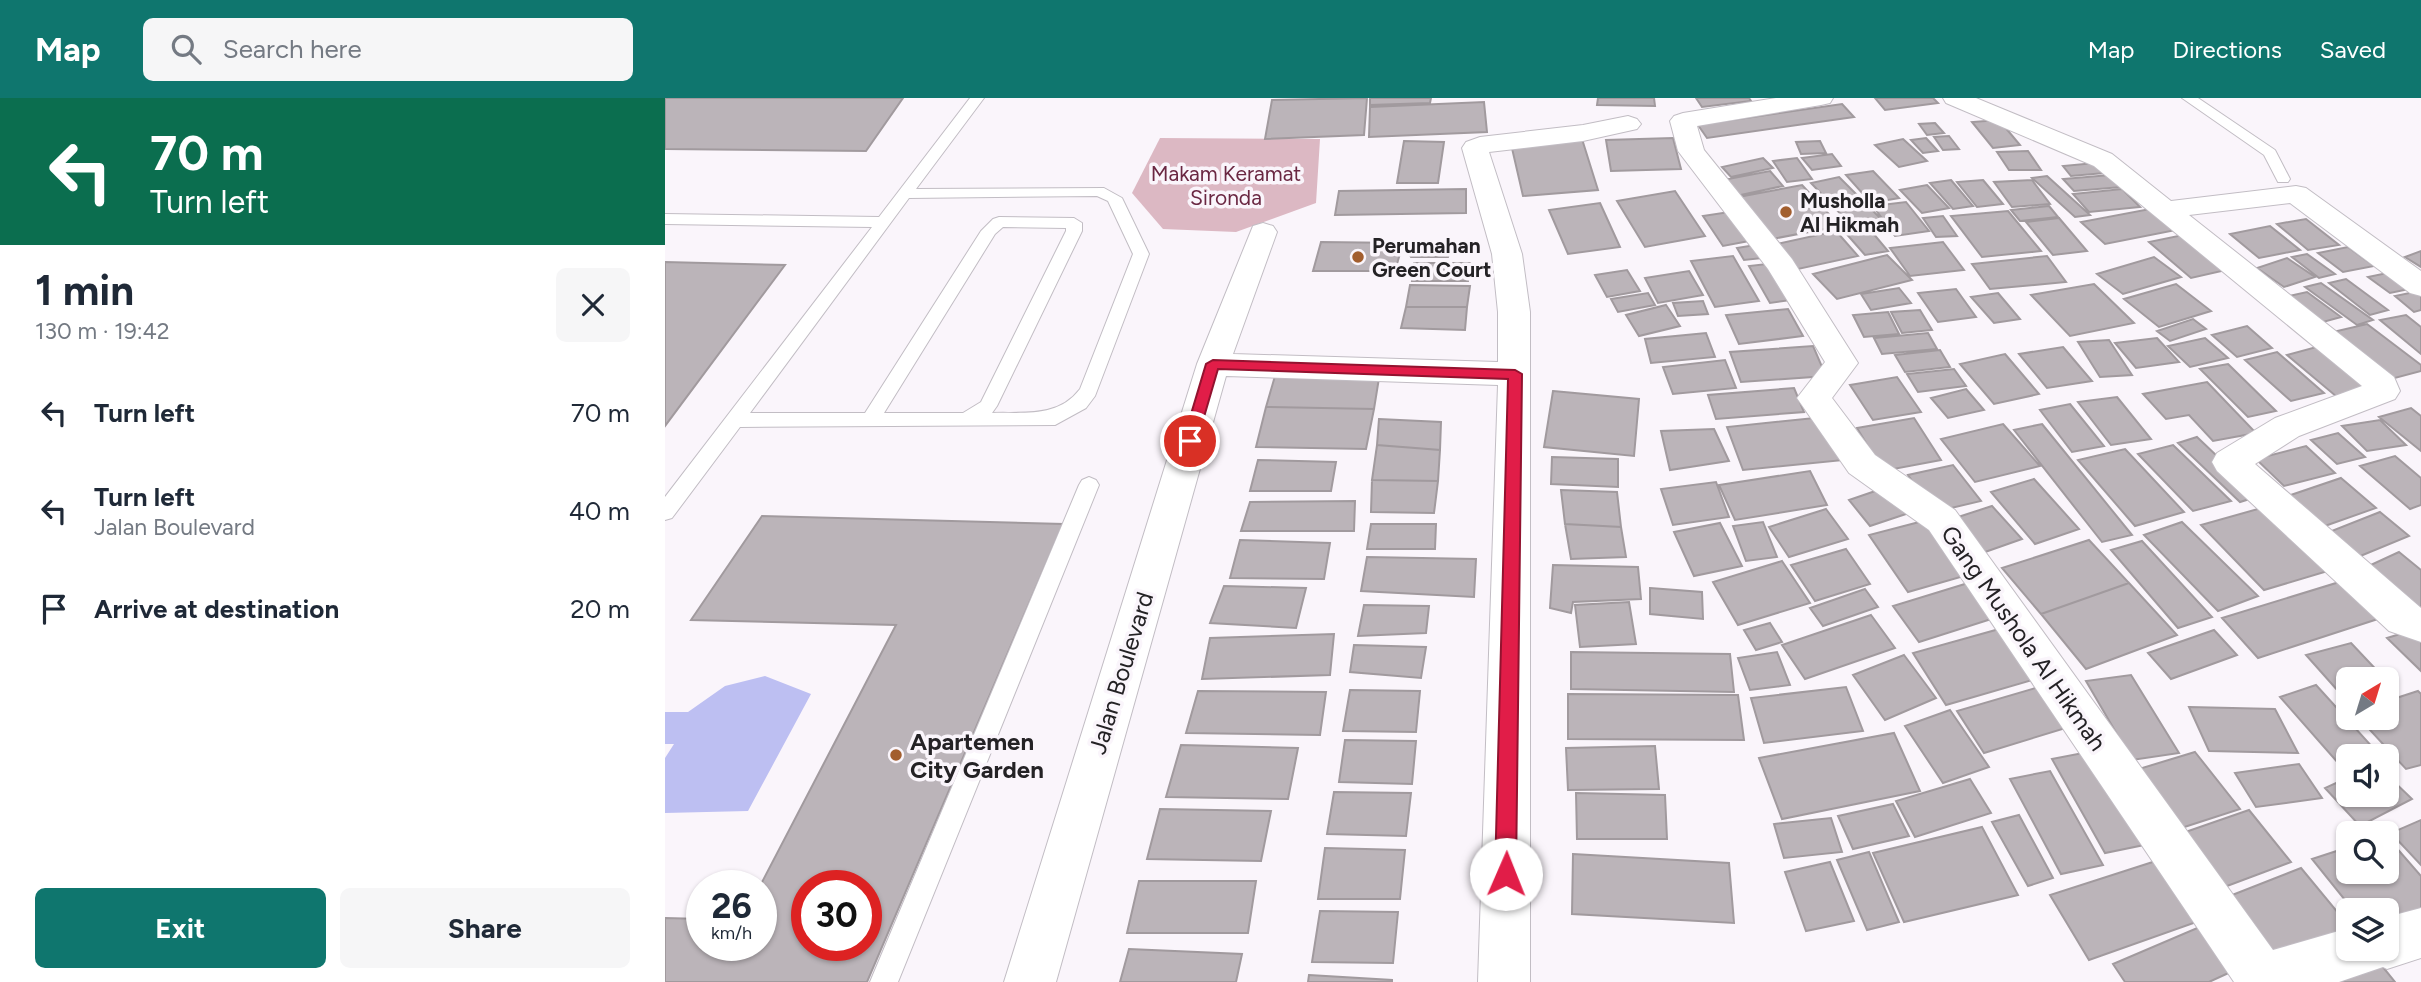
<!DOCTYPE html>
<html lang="en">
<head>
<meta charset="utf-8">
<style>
	:root { --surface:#fff; --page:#f6f6f7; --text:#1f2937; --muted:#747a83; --accent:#0f766e }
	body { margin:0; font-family:Figtree,sans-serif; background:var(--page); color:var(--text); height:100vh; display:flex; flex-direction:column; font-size:26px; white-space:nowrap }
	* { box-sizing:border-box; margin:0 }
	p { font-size:23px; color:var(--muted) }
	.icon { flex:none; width:38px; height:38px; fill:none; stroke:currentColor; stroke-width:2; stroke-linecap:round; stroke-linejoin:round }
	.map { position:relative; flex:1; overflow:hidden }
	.side { display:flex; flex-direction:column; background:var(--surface); width:665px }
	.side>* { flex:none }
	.top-card { background:#0b6e4f; color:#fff; overflow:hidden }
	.needle { width:46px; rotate:38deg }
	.tools { position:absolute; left:1671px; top:569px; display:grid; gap:14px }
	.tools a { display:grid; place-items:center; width:63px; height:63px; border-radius:10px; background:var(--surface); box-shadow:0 2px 5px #0004; font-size:35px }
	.speed { position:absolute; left:21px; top:772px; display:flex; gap:14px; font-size:35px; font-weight:700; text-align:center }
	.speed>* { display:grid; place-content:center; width:91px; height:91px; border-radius:50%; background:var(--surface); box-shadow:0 2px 5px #0004; line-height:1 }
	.speed small { font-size:18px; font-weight:400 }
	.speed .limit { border:10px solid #d22; background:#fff; color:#111 }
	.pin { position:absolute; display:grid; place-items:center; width:60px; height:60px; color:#fff; margin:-30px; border:4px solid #fff; border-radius:50%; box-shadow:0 2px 7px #0007 }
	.me { position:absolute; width:77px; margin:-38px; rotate:1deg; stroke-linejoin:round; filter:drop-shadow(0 0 5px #0008) }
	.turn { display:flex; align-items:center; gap:24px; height:147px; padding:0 35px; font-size:32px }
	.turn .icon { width:91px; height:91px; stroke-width:2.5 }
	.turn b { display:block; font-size:49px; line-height:60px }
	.round { display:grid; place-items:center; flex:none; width:74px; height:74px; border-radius:10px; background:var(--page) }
	.head { display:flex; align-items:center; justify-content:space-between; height:119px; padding:0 35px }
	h1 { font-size:42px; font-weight:700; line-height:52px }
	.button { display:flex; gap:14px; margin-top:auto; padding:14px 35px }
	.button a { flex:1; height:80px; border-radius:10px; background:var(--accent); color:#fff; font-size:28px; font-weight:700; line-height:80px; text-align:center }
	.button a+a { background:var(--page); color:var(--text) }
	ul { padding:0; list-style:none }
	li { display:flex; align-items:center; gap:21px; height:98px; padding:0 35px }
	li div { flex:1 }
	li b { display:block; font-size:26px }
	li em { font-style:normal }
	header { display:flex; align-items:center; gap:42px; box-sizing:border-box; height:98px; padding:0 35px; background:var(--accent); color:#fff }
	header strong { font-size:33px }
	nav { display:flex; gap:38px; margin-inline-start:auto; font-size:24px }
	.search { width:490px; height:63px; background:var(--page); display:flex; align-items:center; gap:18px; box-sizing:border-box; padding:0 24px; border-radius:10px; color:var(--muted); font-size:26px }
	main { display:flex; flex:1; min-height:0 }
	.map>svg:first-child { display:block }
	.green { fill:#dcb8c3 }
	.water { fill:#bdbff2 }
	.building { fill:#bbb4b9; stroke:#a19a9e; stroke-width:2; fill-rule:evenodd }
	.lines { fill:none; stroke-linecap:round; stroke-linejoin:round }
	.service-casing { stroke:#c2bdc4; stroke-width:2 }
	.minor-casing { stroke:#c2bdc4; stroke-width:2 }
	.service { fill:#fff; fill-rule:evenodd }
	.minor { fill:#fff; fill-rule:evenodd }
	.route { fill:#e11d48; stroke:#92132f; stroke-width:2 }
	.poi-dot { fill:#a25e2e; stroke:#faf5fb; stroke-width:2.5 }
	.labels { text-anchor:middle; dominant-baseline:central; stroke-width:7; stroke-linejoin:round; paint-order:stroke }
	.far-park-label { font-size:21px; fill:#6a2742; stroke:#faf5fb }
	.far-poi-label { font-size:21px; font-weight:bold; fill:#242225; stroke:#faf5fb; text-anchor:start }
	.street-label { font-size:24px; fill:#242225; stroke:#faf5fb }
	.poi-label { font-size:24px; font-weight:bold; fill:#242225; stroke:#faf5fb; text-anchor:start }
</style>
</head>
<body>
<header>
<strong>Map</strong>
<div class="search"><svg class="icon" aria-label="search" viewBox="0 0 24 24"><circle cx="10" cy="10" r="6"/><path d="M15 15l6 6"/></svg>Search here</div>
<nav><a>Map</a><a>Directions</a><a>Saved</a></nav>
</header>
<main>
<section class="side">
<div class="top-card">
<div class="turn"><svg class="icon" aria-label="left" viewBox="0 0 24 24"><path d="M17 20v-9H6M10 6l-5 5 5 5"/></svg><div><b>70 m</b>Turn left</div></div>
</div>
<div class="head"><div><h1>1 min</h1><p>130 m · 19:42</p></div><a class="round"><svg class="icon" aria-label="close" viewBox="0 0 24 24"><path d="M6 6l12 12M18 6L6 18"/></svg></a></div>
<ul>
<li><svg class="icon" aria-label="left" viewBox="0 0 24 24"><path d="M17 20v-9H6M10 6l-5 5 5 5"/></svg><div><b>Turn left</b></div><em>70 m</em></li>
<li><svg class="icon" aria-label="left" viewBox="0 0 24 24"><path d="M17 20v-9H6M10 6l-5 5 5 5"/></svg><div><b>Turn left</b><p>Jalan Boulevard</p></div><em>40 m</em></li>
<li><svg class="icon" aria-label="arrive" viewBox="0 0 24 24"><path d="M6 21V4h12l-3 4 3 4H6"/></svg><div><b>Arrive at destination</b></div><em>20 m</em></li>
</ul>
<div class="button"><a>Exit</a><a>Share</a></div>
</section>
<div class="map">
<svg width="1756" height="884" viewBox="0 0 1756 884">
	<rect width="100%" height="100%" fill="#faf5fb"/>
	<!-- green -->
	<path class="green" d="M495,40l160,1 -4,64 -80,29 -73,-3 -31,-36z"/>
	<!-- water -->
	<path class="water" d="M100,578l46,18 -63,117 -83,2v-55l9,-14h-9v-32h23l37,-26z"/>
	<!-- building -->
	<path class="building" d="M0,0h238l-37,53 -201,-2z
		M702,0l-3,37 -99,4 7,-39z
		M705,0h61l-1,5 -60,2z
		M933,0h56l1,8 -58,-1z
		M1031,0h53l2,3 -49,6z
		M1210,0h58l5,5 -53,7z
		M819,4l3,30 -118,5 1,-30z
		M1177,6l12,13 -147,21 -9,-13z
		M1334,22l21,25 -27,3 -21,-26z
		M1270,25l9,10 -17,2 -8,-11z
		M1284,38l10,13 -16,1 -9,-13z
		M1008,40l8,31 -70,2 -5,-31z
		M1261,40l12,13 -15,2 -12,-13z
		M917,41l16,51 -75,6 -12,-52z
		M1238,41l24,22 -28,6 -24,-22z
		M739,43l40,1 -6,41h-41z
		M1155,43l6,12 -25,1 -5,-12z
		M1363,53l13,19h-32l-12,-18z
		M1167,56l9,12 -29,4 -10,-12z
		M1098,60l10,10 -42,9 -9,-10z
		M1132,60l15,21 -25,3 -14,-21z
		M1430,65l10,10 -34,3 -8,-10z
		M1105,73l13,15 -47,10 -13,-16z
		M1208,73l26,27 -28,5 -25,-28z
		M1445,77l12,12 -48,4 -11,-12z
		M1382,78l43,39 -15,2 -43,-39z
		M1174,79l43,43 -30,6 -41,-43z
		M1286,82l22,26 -20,3 -23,-26z
		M1318,82l20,24 -26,3 -20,-25z
		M1367,82l18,24 -38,3 -18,-25z
		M1137,87l38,41 -73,14 -34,-42z
		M1262,87l22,23 -27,5 -22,-23z
		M801,91v24l-131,2 4,-24z
		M1457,91l18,18 -51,5 -16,-18z
		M1010,93l30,45 -60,11 -28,-46z
		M1241,104l23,29 -34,5 -22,-30z
		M935,105l20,44 -52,7 -19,-44z
		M1384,108l9,11 -38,4 -9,-11z
		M1485,111l26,21 -71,14 -24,-22z
		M1343,113l33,40 -59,6 -31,-41z
		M1064,114l20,29 -26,5 -20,-30z
		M1278,118l14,20 -21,1 -13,-19z
		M1394,120l28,33 -34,4 -27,-33z
		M1641,121l33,26 -31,5 -31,-26z
		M1202,128l21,25 -23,4 -21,-24z
		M1605,128l30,24 -41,8 -29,-24z
		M1171,133l22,25 -60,13 -21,-25z
		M1518,137l43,35 -35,8 -42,-36z
		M656,144l82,1 -8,28h-82z
		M788,144l-5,15h-37l-8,-14z
		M1278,144l21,28 -54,6 -20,-28z
		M1090,147l8,13 -19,2 -7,-12z
		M1683,149l26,19 -31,6 -25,-19z
		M1756,153v16l-16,-10z
		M1642,156l28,20 -16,4 -27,-21z
		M1222,157l25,25 -75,19 -24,-25z
		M1068,158l26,45 -44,6 -24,-46z
		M1382,158l19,26 -76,7 -18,-25z
		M1489,159l27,20 -58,17 -26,-20z
		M1622,160l28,19 -31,10 -27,-19z
		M0,164l120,3 -120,161z
		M749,165h56l-2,18h-56z
		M1111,165l22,36 -28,4 -21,-37z
		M962,172l13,21 -33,6 -12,-22z
		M1024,173l14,24 -45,8 -13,-25z
		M1727,174l22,16 -24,5 -22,-16z
		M1681,181l42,31 -18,5 -41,-32z
		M1656,185l52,37 -16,5 -52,-38z
		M1429,186l40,39 -64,13 -39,-41z
		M1511,186l35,27 -52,16 -35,-28z
		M745,187l60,1 -3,21h-61z
		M1234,190l12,15 -40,7 -10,-16z
		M1291,191l20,28 -38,5 -20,-29z
		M1754,193l2,2v17l-7,2 -19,-16z
		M1642,194l34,25 -18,5 -34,-26z
		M983,195l7,12 -37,7 -7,-13z
		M1333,195l22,26 -26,4 -23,-26z
		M1038,203l5,13 -30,2 -5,-13z
		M1001,207l14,21 -41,10 -13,-21z
		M741,209h61l-2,23 -64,-2z
		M1123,211l15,27 -64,8 -13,-29z
		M1255,212l12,20 -30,3 -11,-21z
		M1223,214l11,22 -35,3 -11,-22z
		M1741,217l15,12v27l-41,-34z
		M1528,221l13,10 -36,12 -13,-10z
		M1702,226l54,41v6l-30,8 -58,-47z
		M1582,228l25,22 -35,9 -25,-22z
		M1041,235l9,24 -64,6 -6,-24z
		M1263,235l9,16 -55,5 -8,-16z
		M1492,240l22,24 -43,6 -21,-25z
		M1540,240l23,20 -38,9 -22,-21z
		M1444,242l23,35 -32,2 -22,-35z
		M1148,248l13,30 -85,6 -11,-30z
		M1655,248l50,41 -33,10 -50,-42z
		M1398,249l29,34 -45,7 -28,-34z
		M1275,252l10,17 -45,5 -10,-17z
		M1612,254l47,41 -33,8 -46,-41z
		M1340,256l34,40 -45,10 -34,-40z
		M1060,262l11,28 -63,6 -10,-27z
		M1563,266l48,47 -28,6 -48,-48z
		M1289,271l12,17 -48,6 -11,-18z
		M610,278l104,2 -5,31 -108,-2z
		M1232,279l24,35 -48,8 -23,-35z
		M1542,284l49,51 -43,8 -24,-26 -23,4 -23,-25z
		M1129,290l10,24 -88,7 -8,-24z
		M1301,291l18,21 -36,8 -17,-20z
		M888,293l86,8 -5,57 -90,-9z
		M1452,299l34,42 -40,6 -33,-43z
		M1405,306l34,42 -32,6 -32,-42z
		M601,309l108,2 -8,40 -110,-2z
		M1746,310l10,8v35l-42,-34z
		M1159,319l20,43 -101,10 -16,-43z
		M1249,320l27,42 -58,11 -26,-43z
		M714,321l62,3 -1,28 -63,-5z
		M1715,322l26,25 -39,6 -25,-25z
		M1338,326l37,42 -65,16 -34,-43z
		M1377,326l90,111 -30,7 -88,-112z
		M1049,331l15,32 -59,9 -9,-39z
		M1673,335l27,24 -28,7 -26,-24z
		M1532,339l62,59 -19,6 -62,-59z
		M712,347l63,5 -2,31 -66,-1z
		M1508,347l58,56 -38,10 -55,-57z
		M1641,348l29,27 -51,13 -28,-27z
		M1460,351l59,63 -49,14 -57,-66z
		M1730,358l26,22v27l-11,4 -50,-43z
		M887,359l66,2v28l-67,-3z
		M593,362l78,2 -5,29h-81z
		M1288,367l28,36 -47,11 -26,-37z
		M1145,373l17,34 -92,15 -16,-35z
		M1676,380l35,30 -57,20 -34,-31z
		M1369,381l45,50 -44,15 -44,-52z
		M707,382l66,1 -4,32 -63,-1z
		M1051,384l13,35 -56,8 -12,-36z
		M1225,388l22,26 -42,14 -21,-26z
		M896,392l56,2 4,35 -56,-3z
		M690,403l-1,30h-113l9,-29z
		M1327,408l30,33 -37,13 -30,-34z
		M1600,409l66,63 -67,20 -63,-65z
		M1161,411l22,30 -59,18 -20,-30z
		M1715,414l29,24 -56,23 -29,-25z
		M97,418l301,8 -196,458h-202v-64l37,1v26h59l-1,-59 136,-261 -205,-5zM142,788h59v59h-59z
		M1266,421l40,55 -63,18 -39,-57z
		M1098,424l14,35 -31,4 -13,-35z
		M1517,424l76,74 -40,15 -74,-76z
		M1055,425l22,43 -48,10 -20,-44z
		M706,426h65l-1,25h-68z
		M900,426l56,3 5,30 -55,2z
		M575,442l90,3 -6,36 -94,-1z
		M1424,442l40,43 -88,31 -39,-46z
		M1477,443l70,76 -34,11 -67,-78z
		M1181,451l24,35 -55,17 -24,-36z
		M1734,454l22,18v49l-59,-50z
		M702,459l109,2 -2,38 -113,-6z
		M1117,463l28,42 -72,22 -25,-43z
		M888,467l85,2 3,32 -68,3 -2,11 -21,-5z
		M1313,482l26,35 -85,27 -26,-36z
		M1681,482l38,37 -126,41 -36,-40z
		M1464,485l48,52 -91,34 -45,-55z
		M559,488l82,2 -10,40 -86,-5z
		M985,490l52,4 1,27 -53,-5z
		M1200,491l13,18 -55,19 -13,-18z
		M964,504l7,42 -56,3 -5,-42z
		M699,507l65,1 -3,27 -68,3z
		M1206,517l24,33 -90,31 -23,-34z
		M1105,525l12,19 -26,8 -12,-20z
		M1345,528l36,50 -100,29 -33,-52z
		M1755,530l1,1v42l-34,-33z
		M1549,532l23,25 -66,24 -23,-26z
		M669,536l-4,41 -128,4 8,-41z
		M1686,545l34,36h-36l-2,22 -41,-46z
		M689,547l72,2 -5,31 -71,-6z
		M906,554l159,2 4,38 -163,-3z
		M1112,554l13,33 -40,5 -12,-32z
		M1239,557l32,43 -51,22 -32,-45z
		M1466,577l48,78 -47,7 -46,-79z
		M1651,587l60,66 -14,5h-13v4l-10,4 -59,-67z
		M1181,589l17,44 -99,12 -13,-45z
		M1374,589l30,40 -85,26 -27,-42z
		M685,592l70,1 -4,41 -73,-1z
		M533,593l128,1 -6,43 -134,-2z
		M1753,593l3,3v71l-15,4 -47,-51h28v-17z
		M903,596l170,1 6,45 -176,-1z
		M1524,609l86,2 23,44 -89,-2z
		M1285,612l39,57 -46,16 -38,-57z
		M1229,635l26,58 -138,28 -23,-61z
		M680,642l71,1 -4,43 -73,-2z
		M516,647l117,3 -10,51 -122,-2z
		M990,648l4,43 -91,1 -2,-42z
		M1428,653l56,93 -44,9 -53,-94z
		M1530,654l45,57 -68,22 -43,-59z
		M1634,666l23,34 -66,9 -21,-34z
		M1385,673l53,94 -42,9 -51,-95z
		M1722,677l25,24 -52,27 -35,-38 24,-11v17h38z
		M1305,681l21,34 -76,24 -19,-36z
		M669,694l77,1 -5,43 -79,-2z
		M911,695l89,2 2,44h-90z
		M1228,706l16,32 -56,13 -15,-33z
		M495,711l111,2 -10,50 -114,-2z
		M1584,712l42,52 -80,30 -40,-55z
		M1354,717l34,63 -25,8 -36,-64z
		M1166,720l11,34 -58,6 -10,-34z
		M1756,722v45l-30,-32z
		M1317,729l36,68 -114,27 -31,-69z
		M1722,739l34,39v41l-34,13v-20h-34l-41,-51 37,-12v25h38z
		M660,750l80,2 -5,49h-82z
		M1204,754l30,70 -32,8 -30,-70z
		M908,756l156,9 5,60 -162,-9z
		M1494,762l43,60 -113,40 -39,-65z
		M1165,764l24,59 -48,10 -21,-59z
		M1636,770l48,58v6l-78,32 -49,-65z
		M474,783h117l-8,52h-121z
		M655,813l78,1 -5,51 -81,-1z
		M1537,828l33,44 -26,12h-84l-12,-18z
		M464,851l113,5 -6,28h-116z
		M1709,858l21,26h-91z
		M644,877l83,5v2h-84z"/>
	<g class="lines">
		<defs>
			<path id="service" d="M305,0h14l-68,91 188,-1 18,10 27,56 -54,142 -9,12 -31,17 -315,2 -68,91 -7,2v-23l207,-270 -207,-3v-10l214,3zM432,98l11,5 25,53 -53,135c-22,29 -56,23 -88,24l5,-7 85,-175v-8l-8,-5 -75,-1 -6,2 -12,12 -116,182h-115l159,-215zM338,129l63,1v3l-85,171 -18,11h-79l111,-179z
				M1517,0h16l77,52 15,29 -2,3h-10l-14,-27z
				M424,379l7,3 3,5 -201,497h-28l209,-497 3,-5z"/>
			<path id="minor" d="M1111,0h57l-3,5 -9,2 -124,21 7,24 88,109 66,104 -26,35 43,57 80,55 318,440 76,-22v20h38v-31l34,-9v50l-34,11 -4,-2 -44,15h-105l-305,-452 -80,-57 -52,-75 28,-36 -57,-93 -90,-118 -8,-30 4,-5 9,-3z
				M1278,0h33l136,56 59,47 125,-15 10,2 115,83v25l-11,-3 -120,-90 -101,12 205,162 6,14 -5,8 -96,37 -44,28 166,144v34l-32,-11 -172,-160 -5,-9 5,-9 58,-35 87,-32 -268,-220 -148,-63z
				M963,18l9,3 4,5 -4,5 -54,12 -94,11 33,102 8,58v670h-52l20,-597 -272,-9 -170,606h-52l193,-618 56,-138 10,-3 10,3 4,6 -44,122 265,8v-50l-6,-58 -30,-106 4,-6 14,-5 103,-12z"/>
		</defs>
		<!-- service casing -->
		<use href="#service" class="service-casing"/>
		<!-- minor casing -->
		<use href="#minor" class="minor-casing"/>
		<!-- service -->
		<use href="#service" class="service"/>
		<!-- minor -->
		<use href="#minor" class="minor"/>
	</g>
	<!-- route -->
	<path class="route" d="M548,262l302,10 7,4 -6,500 -3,7 -7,3 -8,-3 -3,-7 13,-495 -290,-10 -21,72 -7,6 -7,-6 23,-77z"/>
	<!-- markers -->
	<g class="poi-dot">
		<circle cx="1121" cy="114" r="7"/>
		<circle cx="693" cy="159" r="7"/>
		<circle cx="231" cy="657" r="7"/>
	</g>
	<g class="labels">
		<!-- far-park labels -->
		<g class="far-park-label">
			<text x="561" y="75">Makam Keramat<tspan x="561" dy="24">Sironda</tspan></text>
		</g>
		<!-- far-poi labels -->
		<g class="far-poi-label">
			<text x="1135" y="102">Musholla<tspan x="1135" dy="24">Al Hikmah</tspan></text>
			<text x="707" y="147">Perumahan<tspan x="707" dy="24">Green Court</tspan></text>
		</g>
		<!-- street labels -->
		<g class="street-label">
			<text transform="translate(1359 540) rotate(55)">Gang Mushola Al Hikmah</text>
			<text transform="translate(456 575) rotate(-73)">Jalan Boulevard</text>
		</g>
		<!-- poi labels -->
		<g class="poi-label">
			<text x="245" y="643">Apartemen<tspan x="245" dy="28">City Garden</tspan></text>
		</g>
	</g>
</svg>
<div class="tools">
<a><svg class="needle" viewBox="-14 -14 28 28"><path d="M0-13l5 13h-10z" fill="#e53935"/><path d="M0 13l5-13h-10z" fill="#747a83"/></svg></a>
<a><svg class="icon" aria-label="sound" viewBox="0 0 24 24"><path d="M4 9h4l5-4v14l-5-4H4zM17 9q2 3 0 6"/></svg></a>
<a><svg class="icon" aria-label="search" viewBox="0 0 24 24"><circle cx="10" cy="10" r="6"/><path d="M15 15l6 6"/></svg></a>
<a><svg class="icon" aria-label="layers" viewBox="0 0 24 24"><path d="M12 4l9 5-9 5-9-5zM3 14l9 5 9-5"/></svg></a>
</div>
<div class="speed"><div>26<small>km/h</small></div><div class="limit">30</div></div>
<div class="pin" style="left:525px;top:343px;background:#d93025"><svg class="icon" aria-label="arrive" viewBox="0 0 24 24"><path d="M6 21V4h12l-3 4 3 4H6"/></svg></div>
<svg class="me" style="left:841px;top:776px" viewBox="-20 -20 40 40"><circle r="19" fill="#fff"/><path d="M0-13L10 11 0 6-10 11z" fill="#e11d48"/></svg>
</div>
</main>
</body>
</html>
